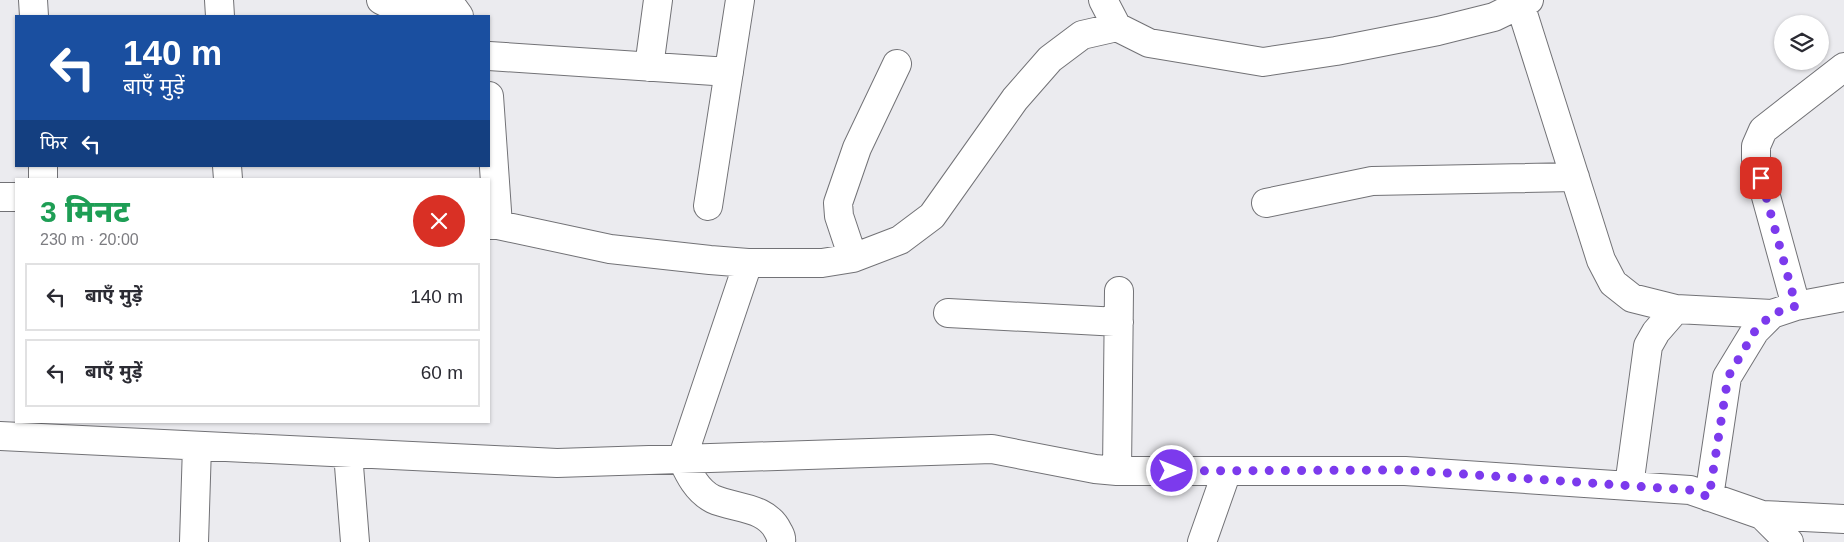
<!DOCTYPE html>
<html lang="hi">
<head>
<meta charset="utf-8">
<style>
	:root { --surface:#fff; --page:#f7f7f7; --text:#2b2b33; --muted:#7c7c81; --line:#e1e1e2 }
	body { margin:0; font-family:Helvetica,"Noto Sans Devanagari",sans-serif; background:var(--page); color:var(--text); height:100vh; display:flex; flex-direction:column; font-size:19px; white-space:nowrap }
	* { box-sizing:border-box; margin:0 }
	p { font-size:16px; color:var(--muted) }
	.icon { flex:none; width:28px; height:28px; fill:none; stroke:currentColor; stroke-width:2; stroke-linecap:round; stroke-linejoin:round }
	.map { position:relative; flex:1; overflow:hidden }
	.sheet { position:absolute; left:15px; top:178px; width:475px; height:245px; display:flex; flex-direction:column; background:var(--surface); border-radius:0px; box-shadow:0 1px 4px #0004 }
	.sheet>* { flex:none }
	.banner { position:absolute; left:15px; top:15px; width:475px; height:152px; border-radius:0px; box-shadow:0 1px 4px #0004; background:#1a4fa0; color:#fff; overflow:hidden }
	.fabs { position:absolute; left:1774px; top:15px; display:grid; gap:10px }
	.fabs a { display:grid; place-items:center; width:55px; height:55px; border-radius:50%; background:var(--surface); box-shadow:0 1px 4px #0004; font-size:25px }
	.pin { position:absolute; display:grid; place-items:center; width:42px; height:42px; color:#fff; margin:-21px; border-radius:10px; box-shadow:0 2px 8px #0006 }
	.me { position:absolute; width:55px; margin:-28px; rotate:90deg; stroke-linejoin:round; filter:drop-shadow(0 0 4px #0008) }
	.turn { display:flex; align-items:center; gap:18px; height:105px; padding:0 25px; font-size:22px }
	.turn .icon { width:65px; height:65px; stroke-width:2.5 }
	.turn b { display:block; font-size:35px; line-height:42px }
	.then { display:flex; align-items:center; height:48px; padding:0 25px; background:#0003; gap:10px; font-size:19px }
	.round { display:grid; place-items:center; flex:none; width:52px; height:52px; border-radius:26px; background:var(--page) }
	.head { display:flex; align-items:center; justify-content:space-between; height:85px; padding:0 25px }
	h1 { font-size:30px; font-weight:800; line-height:38px; color:#1e9e55 }
	ul { padding:0; list-style:none }
	li { display:flex; align-items:center; gap:15px; height:68px; margin:0 10px 8px; padding:0 15px; border:2px solid var(--line); border-radius:0px }
	li div { flex:1 }
	li b { display:block; font-size:19px }
	li em { font-style:normal }
	.map>svg:first-child { display:block }
	.lines { fill:none; stroke-linecap:round; stroke-linejoin:round }
	.minor-casing { stroke:#727276; stroke-width:30 }
	.minor { stroke:#fff; stroke-width:28 }
	.route { stroke:#7c3aed; stroke-width:9; stroke-dasharray:0 16.2 }
</style>
</head>
<body>
<div class="map">
<svg width="1844" height="542" viewBox="0 0 1844 542">
	<rect width="100%" height="100%" fill="#ebebef"/>
	<g class="lines">
		<defs>
			<path id="minor" d="M33,0l1,16
				M219,0l1,16
				M381,0l6,3 47,1 20,5 5,7
				M1103,0l14,27 32,16 114,19 73,-11 102,-20 56,-14 35,-17
				M1520,4l81,256 12,23 19,15 44,11 96,5
				M489,56l240,16
				M649,67l9,-67
				M489,96l9,129
				M43,166v13
				M227,166l1,13
				M0,197h16
				M1266,203l106,-22 203,-4
				M708,206l32,-206
				M489,225h9l112,24 100,11 38,3h74l31,-5 47,-18 32,-24 83,-117 35,-40 32,-24 35,-8
				M853,258l-14,-42 -1,-13 19,-55 40,-84
				M748,263l-66,196c7,15 15,32 31,40 22,10 53,7 65,32 2,4 4,6 3,11
				M1796,306l-40,-146v-14l7,-16 81,-63
				M948,313l171,9
				M0,436l557,27 435,-14 103,20 22,2h288l285,19 72,25 27,27
				M348,453l7,89
				M1117,471l2,-180
				M1629,486l19,-140 8,-14 20,-23
				M1709,497l18,-120 28,-46 17,-17 24,-8 48,-9
				M1762,515l82,4
				M194,542l3,-96
				M1202,542l25,-71"/>
		</defs>
		<!-- minor casing -->
		<use href="#minor" class="minor-casing"/>
		<!-- minor -->
		<use href="#minor" class="minor"/>
	</g>
	<g class="lines">
		<!-- route -->
		<path class="route" d="M1172,471l233,-1 285,20 19,7 19,-120 27,-46 17,-17 24,-8 -35,-128"/>
	</g>
</svg>
<div class="fabs">
<a><svg class="icon" aria-label="layers" viewBox="0 0 24 24"><path d="M12 4l9 5-9 5-9-5zM3 14l9 5 9-5"/></svg></a>
</div>
<div class="pin" style="left:1761px;top:178px;background:#d93025"><svg class="icon" aria-label="arrive" viewBox="0 0 24 24"><path d="M6 21V4h12l-3 4 3 4H6"/></svg></div>
<svg class="me" style="left:1172px;top:471px" viewBox="-20 -20 40 40"><circle r="17" fill="#7c3aed" stroke="#fff" stroke-width="3"/><path d="M0-11L8 9 0 5-8 9z" fill="#fff"/></svg>
<div class="banner">
<div class="turn"><svg class="icon" aria-label="left" viewBox="0 0 24 24"><path d="M17 20v-9H6M10 6l-5 5 5 5"/></svg><div><b>140 m</b>बाएँ मुड़ें</div></div>
<div class="then">फिर<svg class="icon" aria-label="left" viewBox="0 0 24 24"><path d="M17 20v-9H6M10 6l-5 5 5 5"/></svg></div>
</div>
<section class="sheet">
<div class="head"><div><h1>3 मिनट</h1><p>230 m · 20:00</p></div><a class="round" style="background:#d93025;color:#fff"><svg class="icon" aria-label="close" viewBox="0 0 24 24"><path d="M6 6l12 12M18 6L6 18"/></svg></a></div>
<ul>
<li><svg class="icon" aria-label="left" viewBox="0 0 24 24"><path d="M17 20v-9H6M10 6l-5 5 5 5"/></svg><div><b>बाएँ मुड़ें</b></div><em>140 m</em></li>
<li><svg class="icon" aria-label="left" viewBox="0 0 24 24"><path d="M17 20v-9H6M10 6l-5 5 5 5"/></svg><div><b>बाएँ मुड़ें</b></div><em>60 m</em></li>
</ul>
</section>
</div>
</body>
</html>
